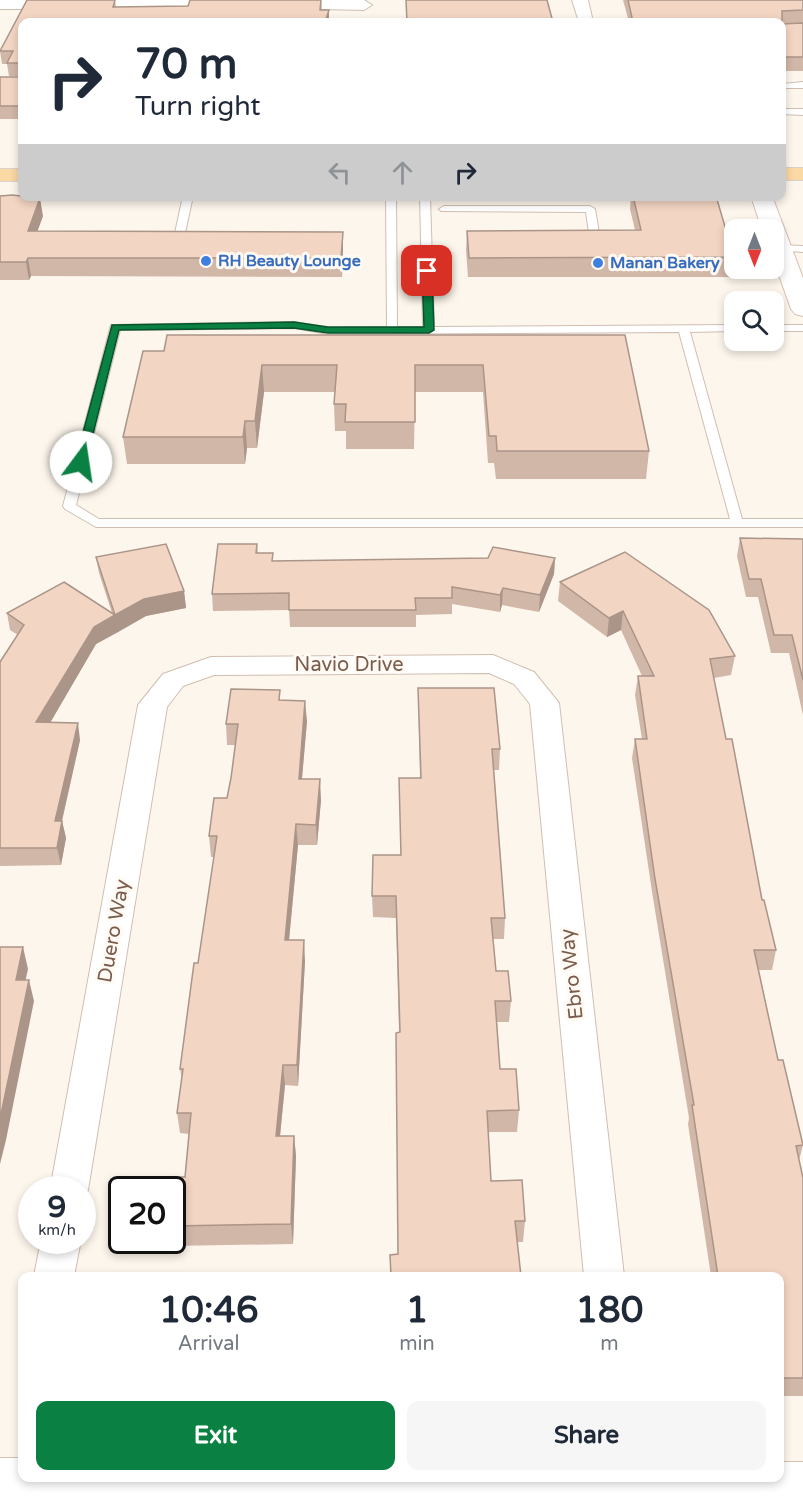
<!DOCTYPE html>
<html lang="en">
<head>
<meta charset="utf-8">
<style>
	:root { --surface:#fff; --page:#f6f6f7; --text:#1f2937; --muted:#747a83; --accent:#0b8043 }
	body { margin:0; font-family:"Varela Round",sans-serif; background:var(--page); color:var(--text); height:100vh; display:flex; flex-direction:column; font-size:22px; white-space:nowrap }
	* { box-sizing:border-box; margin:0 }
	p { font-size:20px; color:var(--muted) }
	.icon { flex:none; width:33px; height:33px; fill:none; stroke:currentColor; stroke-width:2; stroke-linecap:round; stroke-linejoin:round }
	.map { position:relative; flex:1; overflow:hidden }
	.side { position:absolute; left:18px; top:1272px; width:766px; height:210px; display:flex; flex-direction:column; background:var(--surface); border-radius:12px; box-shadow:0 3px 9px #0003 }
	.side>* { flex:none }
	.hud { position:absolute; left:18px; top:18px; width:768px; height:183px; border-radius:12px; box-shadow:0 3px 9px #0003; background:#fff; color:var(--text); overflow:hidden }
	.needle { width:39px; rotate:180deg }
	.tools { position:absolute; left:724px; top:219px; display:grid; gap:12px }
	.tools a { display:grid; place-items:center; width:60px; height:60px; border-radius:12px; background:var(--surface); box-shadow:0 3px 9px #0003; font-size:30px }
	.speed { position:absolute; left:18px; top:1176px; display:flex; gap:12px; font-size:30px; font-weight:700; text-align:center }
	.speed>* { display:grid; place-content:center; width:78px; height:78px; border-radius:50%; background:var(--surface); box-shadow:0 3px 9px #0003; line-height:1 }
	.speed small { font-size:15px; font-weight:400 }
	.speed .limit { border:3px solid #111; border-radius:9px; background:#fff; color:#111 }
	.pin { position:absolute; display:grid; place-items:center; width:51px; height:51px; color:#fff; margin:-26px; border-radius:12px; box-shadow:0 3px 9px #0006 }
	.me { position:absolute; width:66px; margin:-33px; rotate:14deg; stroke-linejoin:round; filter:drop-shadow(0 0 4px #0008) }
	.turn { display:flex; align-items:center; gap:21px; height:126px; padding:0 18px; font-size:27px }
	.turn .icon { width:78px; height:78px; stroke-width:2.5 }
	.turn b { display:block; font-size:42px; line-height:51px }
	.lanes { display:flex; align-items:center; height:57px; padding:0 18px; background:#0003; justify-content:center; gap:30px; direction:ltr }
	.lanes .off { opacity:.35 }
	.eta { display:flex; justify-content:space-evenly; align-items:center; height:102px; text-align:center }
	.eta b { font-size:36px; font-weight:700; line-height:42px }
	.cta { display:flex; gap:12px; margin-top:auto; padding:12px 18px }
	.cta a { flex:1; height:69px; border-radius:12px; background:var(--accent); color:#fff; font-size:24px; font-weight:700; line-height:69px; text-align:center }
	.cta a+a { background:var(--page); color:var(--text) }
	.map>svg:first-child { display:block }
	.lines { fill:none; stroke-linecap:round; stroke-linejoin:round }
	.lane-casing { stroke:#d1beb0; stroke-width:2 }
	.street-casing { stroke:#d1beb0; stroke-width:2 }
	.secondary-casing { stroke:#d6c0b0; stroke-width:2 }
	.primary-casing { stroke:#dad1cd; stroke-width:2 }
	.lane { fill:#fff; fill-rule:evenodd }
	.street { fill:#fff; fill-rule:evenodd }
	.secondary { fill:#fff; fill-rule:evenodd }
	.primary { fill:#fbd9a5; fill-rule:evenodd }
	.wall { fill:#d1b7a8 }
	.shaded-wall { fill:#aa9588 }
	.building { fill:#f3d5c3; stroke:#aa9588; stroke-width:1.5 }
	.route { fill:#0b8043; stroke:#07532c; stroke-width:1.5 }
	.shop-dot { fill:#3f7fe0; stroke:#fffaf3; stroke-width:2 }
	.labels { text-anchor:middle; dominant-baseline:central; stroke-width:6; stroke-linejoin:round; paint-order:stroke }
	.far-shop-label { font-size:16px; font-weight:bold; fill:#366cbe; stroke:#fffaf3; text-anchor:start }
	.street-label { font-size:20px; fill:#7a5c4d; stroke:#fffaf3 }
</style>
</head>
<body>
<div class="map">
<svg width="803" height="1501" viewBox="0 0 803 1501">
	<rect width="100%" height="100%" fill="#fdf6ec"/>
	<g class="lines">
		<defs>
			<path id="lane" d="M803,82v6h-21v-4z
				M803,109v6l-21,-1v-5z
				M183,196h10l-8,37 -5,3 -5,-3z
				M386,196h10l1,131h26l-3,-131h10l4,131 301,-2v6l-45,1 52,187h61v8h-707l-31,-18 -2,-3 48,-181 183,-3 34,6 59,-1zM294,328l34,6 351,-2 51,187h-631l-23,-14 44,-175z
				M444,206h146l5,3 4,24 -5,3 -5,-3 -3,-21 -145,-1 -2,-2z
				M780,245l23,1v6l-27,-2 -1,-2z
				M774,325h29v6h-29z"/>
			<path id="street" d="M0,0h230l6,4 -8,5h-228z
				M282,0h82l8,5 -8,5 -87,-2 -3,-3 3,-3z
				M572,0h16l5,22h-14z
				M493,655l41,17 25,31 65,573h-40l-54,-572 -16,-20 -25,-11 -275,2 -31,11 -16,21 -79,483 -6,12v-12h-32l88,-485 25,-31 48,-17z
				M41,1240h40l-7,36h-40z"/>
			<path id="secondary" d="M751,196h21l31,82v38l-8,-2 -4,-5 -17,-48v-31h-12z
				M0,1458h22v20h758v-16h23v39h-803z"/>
			<path id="primary" d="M782,168h21v12h-21z
				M0,169h22v12h-22z"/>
		</defs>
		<!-- lane casing -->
		<use href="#lane" class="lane-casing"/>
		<!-- street casing -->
		<use href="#street" class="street-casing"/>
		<!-- secondary casing -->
		<use href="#secondary" class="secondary-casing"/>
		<!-- primary casing -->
		<use href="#primary" class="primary-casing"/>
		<!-- lane -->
		<use href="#lane" class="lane"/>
		<!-- street -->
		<use href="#street" class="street"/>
		<!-- secondary -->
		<use href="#secondary" class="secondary"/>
		<!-- primary -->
		<use href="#primary" class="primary"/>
	</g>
	<!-- wall -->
	<path class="wall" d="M27,0h88l1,7 72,-1 2,-6h131l1,10h7v12h-307v97h-22v-42h20l1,-1h-12l-2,-12h-5l-2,-13z
		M623,0h180v71h-21v-49h-153z
		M0,196l43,20 -6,15 306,19 -1,27 -311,-1 -2,4h-29z
		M631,196l95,34 9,21v17l-1,9h-266l-2,-27 1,-19 168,-1 -5,-21z
		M625,335l24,116 -3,28h-150l-2,-16h-6l-5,-71h-68l-1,57h-68v-18h-11l-1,-27 1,-12h-71l-7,56h-10l-2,16h-118l-4,-27 41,-86z
		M740,538l63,1v176l-14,-62h-18l-13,-56h-12l-9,-41z
		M257,544l1,9 15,8 282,-3 -1,16 -15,38 -37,-7 -2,7 -48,-8v10l-36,1v12h-126l-1,-17 -76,1 -1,-17z
		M96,557l88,34 2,17 -40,8 -28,16v-1v1l-22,12 -46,79 30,17 -18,81 4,17 -5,27 -61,1v-204l18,-27 -8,-5 -3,-17h105l-13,-40z
		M560,582l175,74 -4,19 -17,3 12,61 36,161 14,50 -4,20h-13l19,90 25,85 -4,15 4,18v218h-23v-120h-69l-23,-152 1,-6 -36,-220 -21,-140 3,-19h7l-7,-44 3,-19h4l-21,-46 -14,7 -49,-36z
		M418,688l82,61 -1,21h-5l11,148 -1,21h-11l3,32 15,30 -2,21h-12l3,47 19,41 -2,22h-29l3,49 34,40 -2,21h-6l4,34h-130l-1,-21 8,-1 1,-222 -3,-114 -23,-1 -1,-21 28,-41 20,-77z
		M281,700l26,21 -5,58 19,21 -4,45h-19l-9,95 16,21 -7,125 -13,-1 -5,51h14l2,20 -3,88 -124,2 -1,-6h4v-50l13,-13 4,-43 -9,-1 -3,-20 5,-34 -2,-10 18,-106 16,-106h-3l-2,-21 18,-38 4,-20 5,-33h-9l-1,-21z"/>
	<!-- shaded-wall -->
	<path class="shaded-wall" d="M329,10v12h-4z
		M40,198l3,18 -12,33 -3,-18z
		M343,232v18l-1,27 -1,-19z
		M28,258l3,18 -2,4 -3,-18z
		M262,365l2,27 -7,56 -2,-27z
		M245,421l2,27 -2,16 -2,-27z
		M555,558l-1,16 -15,38 1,-17z
		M503,588l-1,17 -2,7v-17z
		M184,591l2,17 -40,8 -28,16 -3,-17 29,-16z
		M623,611l-2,19 -14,7 2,-19z
		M115,615l3,17 -22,12 -56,96 -4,-18 58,-95z
		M305,701l2,20 -7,79 -1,-21z
		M78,723l2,17 -22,98 -3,-17z
		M320,779l1,21 -4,45 -1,-20z
		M62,821l4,17 -5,27 -4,-17z
		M296,824l2,21 -11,116 -2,-21z
		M304,940l1,21 -7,125 -1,-21z
		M23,947l5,22 -7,32 -5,-21z
		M29,980l5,21 -28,139 -6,24v-45z
		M283,1065l2,20 -7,71 -2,-20z
		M294,1136l2,20 -3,88 -2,-20z"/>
	<!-- building -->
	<path class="building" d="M27,0h88l-2,7 75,-1 2,-6h131l-1,10h9l-4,12h-303v84h-22v-29h20l2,-2v-12h-15l6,-12h-13z
		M406,0h141l6,22h-146z
		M628,0h175v10l-21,1v13l21,-1v34h-21v-35h-149z
		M12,195l28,3 -12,33 315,1 -2,26h-313l-2,4h-26v-66z
		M633,196h83l10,34h2l7,21v6l-266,1 -2,-27 174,-1z
		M167,335h458l24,116h-152l-1,-15h-7l-6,-71h-68v57h-70l1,-18h-12l3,-39h-75l-7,56h-10l-2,16h-120l20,-86h21z
		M740,538l63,1v141l-11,-45h-18l-13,-56h-12z
		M166,544l18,47 -40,8 -29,16 -19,-58z
		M218,544h39l-1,9h17l-1,8 216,-3 5,-11 62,11 -15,37 -37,-7 -3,7 -48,-8v11h-37l1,12h-127v-17l-77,1z
		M625,552l84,58 26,46 -25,3 16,80h6l30,161h2l12,50h-22l24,110h5l20,85 -7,1 7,32v200h-23v-102h-62l-26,-171h2l-39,-226 -20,-140h12l-9,-63h16l-31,-65 -14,7 -49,-36z
		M64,582l51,33 -21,12 -58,95 42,1 -23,98h7l-5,27h-57v-186l24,-37 -17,-12z
		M418,688h76l6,61h-8l13,169h-14l5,53h12l3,30h-16l5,68h16l3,41 -32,1 4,70 31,-1 3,41h-10l6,55h-130l-1,-21 8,-1 -2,-221 4,-1 -4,-136h-24l1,-41h28l-2,-77h22z
		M231,689l49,1 -1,10 26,1 -6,78h21l-4,46 -20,-1 -11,116h19l-7,125h-14l-7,71h18l-3,88 -119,2v-36h-3l1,-13h15l6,-64h-14l6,-44h-3l14,-106h4l19,-127h-8l5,-38h13l4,-20 7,-54h-12z
		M0,947h23l-7,33h13l-29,139z"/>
	<!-- route -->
	<path class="route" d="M427,268l5,3 2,59 -5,3h-101l-34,-5 -175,2 -33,132 -5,3 -6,-3 37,-137 182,-3 34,5h96l-2,-56z"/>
	<!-- markers -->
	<g class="shop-dot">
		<circle cx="206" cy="261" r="6"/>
		<circle cx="598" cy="263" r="6"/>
	</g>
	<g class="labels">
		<!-- far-shop labels -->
		<g class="far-shop-label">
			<text x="218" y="261">RH Beauty Lounge</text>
			<text x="610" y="263">Manan Bakery</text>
		</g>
		<!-- street labels -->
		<g class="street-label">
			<text x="349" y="665">Navio Drive</text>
			<text transform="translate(114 931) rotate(-80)">Duero Way</text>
			<text transform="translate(572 974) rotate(-96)">Ebro Way</text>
		</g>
	</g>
</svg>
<div class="tools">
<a><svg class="needle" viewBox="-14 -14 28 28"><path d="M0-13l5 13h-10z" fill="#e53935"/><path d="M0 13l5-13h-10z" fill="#747a83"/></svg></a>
<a><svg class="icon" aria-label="search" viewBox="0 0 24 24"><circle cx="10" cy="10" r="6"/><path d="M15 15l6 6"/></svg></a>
</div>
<div class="speed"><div>9<small>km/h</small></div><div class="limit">20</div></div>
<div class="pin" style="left:427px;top:271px;background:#d93025"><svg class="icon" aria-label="arrive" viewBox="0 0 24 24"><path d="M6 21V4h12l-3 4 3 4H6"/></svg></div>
<svg class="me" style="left:81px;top:462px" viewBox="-20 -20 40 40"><circle r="19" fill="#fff"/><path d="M0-13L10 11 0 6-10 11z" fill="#0b8043"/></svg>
<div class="hud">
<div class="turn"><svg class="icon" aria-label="right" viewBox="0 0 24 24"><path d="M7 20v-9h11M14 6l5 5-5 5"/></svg><div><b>70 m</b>Turn right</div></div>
<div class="lanes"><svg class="icon off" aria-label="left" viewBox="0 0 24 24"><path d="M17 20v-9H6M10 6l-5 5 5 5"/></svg><svg class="icon off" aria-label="ahead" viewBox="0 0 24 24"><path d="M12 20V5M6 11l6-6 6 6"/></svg><svg class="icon" aria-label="right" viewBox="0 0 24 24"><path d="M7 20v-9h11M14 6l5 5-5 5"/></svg></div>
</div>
<section class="side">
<div class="eta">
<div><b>10:46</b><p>Arrival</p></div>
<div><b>1</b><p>min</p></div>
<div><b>180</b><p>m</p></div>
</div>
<div class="cta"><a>Exit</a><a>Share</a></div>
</section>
</div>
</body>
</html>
